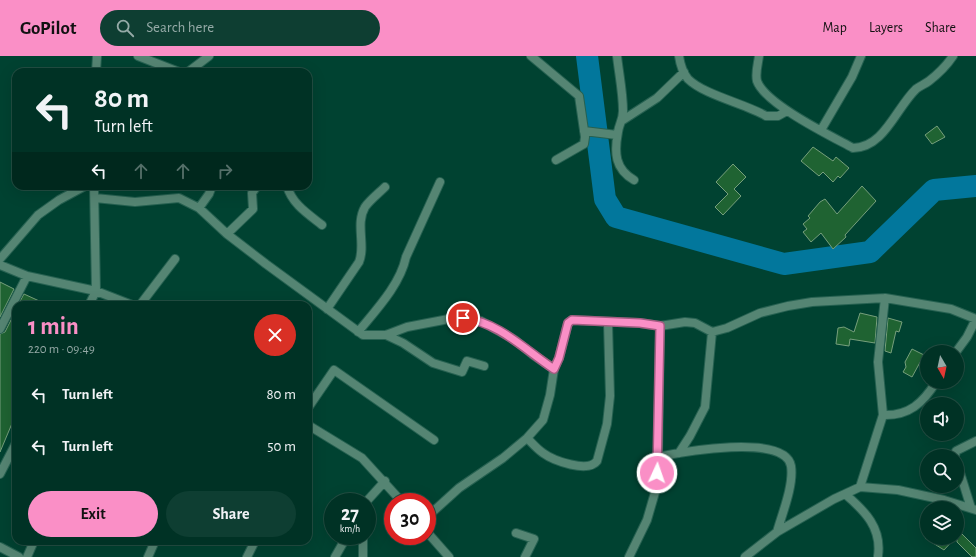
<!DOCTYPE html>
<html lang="en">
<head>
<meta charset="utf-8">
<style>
	:root { --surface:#003225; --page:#0e3e32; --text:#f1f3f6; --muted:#95aaa7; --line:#224d42; --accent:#fa8fc6 }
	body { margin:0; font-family:"Alegreya Sans",sans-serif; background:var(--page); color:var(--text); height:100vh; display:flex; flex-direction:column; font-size:15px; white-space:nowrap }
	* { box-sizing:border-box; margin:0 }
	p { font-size:13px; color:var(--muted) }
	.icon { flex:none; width:22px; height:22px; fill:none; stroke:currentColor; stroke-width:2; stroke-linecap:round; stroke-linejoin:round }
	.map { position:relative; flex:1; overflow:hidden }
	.details { position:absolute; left:12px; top:245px; width:300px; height:244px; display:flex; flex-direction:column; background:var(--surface); border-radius:12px; box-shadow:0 4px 16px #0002,0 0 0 1px var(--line) }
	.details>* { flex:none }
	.banner { position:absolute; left:12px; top:12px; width:300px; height:122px; border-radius:12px; box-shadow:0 4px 16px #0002,0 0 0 1px var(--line); background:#003225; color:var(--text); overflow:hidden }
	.needle { width:26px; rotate:171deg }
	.buttons { position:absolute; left:920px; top:289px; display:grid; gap:8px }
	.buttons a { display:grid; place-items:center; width:44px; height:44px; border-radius:50%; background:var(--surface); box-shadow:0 4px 16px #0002,0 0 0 1px var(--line); font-size:20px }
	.speed { position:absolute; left:324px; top:437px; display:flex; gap:8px; font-size:20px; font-weight:700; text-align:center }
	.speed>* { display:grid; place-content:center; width:52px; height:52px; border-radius:50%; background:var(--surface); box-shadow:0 4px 16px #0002,0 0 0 1px var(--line); line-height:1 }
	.speed small { font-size:10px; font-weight:400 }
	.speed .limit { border:6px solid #d22; background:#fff; color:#111 }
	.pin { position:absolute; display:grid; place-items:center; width:34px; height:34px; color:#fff; margin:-17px; border:2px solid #fff; border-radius:50%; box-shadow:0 1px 4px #0007 }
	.me { position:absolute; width:44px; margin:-22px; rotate:3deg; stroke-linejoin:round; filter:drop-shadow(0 0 3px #0008) }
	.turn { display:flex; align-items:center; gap:14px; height:84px; padding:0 16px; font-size:18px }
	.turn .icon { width:52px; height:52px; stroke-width:2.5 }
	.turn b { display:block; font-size:28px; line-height:34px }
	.lanes { display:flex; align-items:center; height:38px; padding:0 16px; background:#0003; justify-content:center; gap:20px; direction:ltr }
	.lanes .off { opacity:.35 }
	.round { display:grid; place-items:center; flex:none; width:42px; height:42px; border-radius:21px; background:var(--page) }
	.headline { display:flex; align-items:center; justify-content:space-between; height:68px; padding:0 16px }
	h1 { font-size:24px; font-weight:700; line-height:30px; color:var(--accent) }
	.action { display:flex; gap:8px; margin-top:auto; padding:8px 16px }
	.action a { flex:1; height:46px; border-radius:24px; background:var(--accent); color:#111; font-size:16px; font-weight:700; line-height:46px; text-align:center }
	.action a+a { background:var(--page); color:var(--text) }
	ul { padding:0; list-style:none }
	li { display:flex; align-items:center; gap:12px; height:52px; padding:0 16px }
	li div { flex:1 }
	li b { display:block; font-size:15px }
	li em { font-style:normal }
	header { display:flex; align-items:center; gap:24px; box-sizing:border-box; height:56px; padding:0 20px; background:var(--accent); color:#111 }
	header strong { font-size:19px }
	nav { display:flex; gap:22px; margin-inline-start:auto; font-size:14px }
	.search { width:280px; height:36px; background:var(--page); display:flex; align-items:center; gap:10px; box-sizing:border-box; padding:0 14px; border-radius:22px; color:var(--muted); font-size:15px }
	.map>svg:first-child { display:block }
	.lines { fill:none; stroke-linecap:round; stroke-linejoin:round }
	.river { stroke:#02779c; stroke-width:22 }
	.building { fill:#1f6332; stroke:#769f7c }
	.minor-casing { stroke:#266151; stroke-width:10 }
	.minor { stroke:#558573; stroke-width:8 }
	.route-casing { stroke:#a25d81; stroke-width:10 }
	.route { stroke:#fa8fc6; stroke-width:7 }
</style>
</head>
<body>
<header>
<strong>GoPilot</strong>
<div class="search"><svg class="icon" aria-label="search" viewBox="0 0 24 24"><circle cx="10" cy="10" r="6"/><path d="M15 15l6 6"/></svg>Search here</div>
<nav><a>Map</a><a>Layers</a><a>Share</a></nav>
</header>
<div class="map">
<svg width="976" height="501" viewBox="0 0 976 501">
	<rect width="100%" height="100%" fill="#004231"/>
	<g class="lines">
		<!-- river -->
		<path class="river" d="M587,0l18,143 11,18 168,47 86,-12 64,-62 42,-4"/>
	</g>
	<!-- building -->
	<path class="building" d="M937,70l8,11 -13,7 -7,-9z
		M813,91l20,14 3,-4 13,11 -9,10 -2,-2 -5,6 -10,-10 -4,4 -18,-15z
		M733,108l13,13 -12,12 7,7 -18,19 -8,-8 13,-13 -12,-12z
		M862,130l14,15 -31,34 1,2 -13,12 -12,-16 -10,9 -8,-10 4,-3 -4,-5 7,-6 -2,-2 12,-14 5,-3 12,15z
		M0,226l14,7 -14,28z
		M24,238l24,11h-30z
		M16,254v104l-16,38v-118l5,-2z
		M860,257l17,4 -2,26 -25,-4 -1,7 -13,-2 2,-16 6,-1 10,5z
		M888,262l14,4 -3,10 -3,-1 -5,22 -6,-2z
		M912,293l12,6 -12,22 -9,-5 3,-5 -1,-5z
		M957,473l19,19v9h-4l-15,-15z
		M925,482h30l-11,12z"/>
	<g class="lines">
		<defs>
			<path id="minor" d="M138,0l41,16
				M531,0l48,40 6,41 -1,7 -28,16
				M617,0c2,18 6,37 6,55 0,9 -4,13 -5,21 -4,21 -3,37 16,48
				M679,0c1,7 4,17 9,23 16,16 58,25 78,37h12l9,-5
				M759,0c-1,8 -4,17 -2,25 8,23 74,55 96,67 31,0 43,-40 63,-59 4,-3 9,-5 13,-8 9,-7 18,-16 24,-25
				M96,16l1,-16
				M188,16l21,-16
				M623,64l34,-22 27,-26
				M821,74l31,-53 9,-21
				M584,75l33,4
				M287,130c5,18 21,28 35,39
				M95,142l40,4 44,-4 20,10 28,26 39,30 97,71h23l21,-8 47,-9 18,1 9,2 34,19 17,14 22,15
				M199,152l10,-14 3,-8
				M227,178l26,-25 -1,-16 5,-7
				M0,203l38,-44 21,-15 26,-14
				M0,209l27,11 69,15 36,14
				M89,249l7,-14 -2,-105
				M140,249l35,-46
				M327,253l32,-47c7,-17 -4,-38 6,-55 5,-7 14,-14 20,-20
				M0,273l27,-53
				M358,276c18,-22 42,-47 48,-75l34,-75
				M386,279l17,8 30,20 29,9 5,-11 17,5
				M956,296l11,-15 9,-18
				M308,352l26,-38 100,70
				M883,359c26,1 40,-12 53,-33
				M308,369l54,33 40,44
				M527,382c5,5 10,11 16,15 11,8 45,20 54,8l10,-37 3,-28 -2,-73
				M679,397l11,-17 15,-29 7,-75
				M955,400l1,-5 20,-10
				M658,401c23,-5 127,-24 133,9 3,19 -9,48 -14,66
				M957,407l14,45
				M0,418l16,-31
				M860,431l23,-72 -5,-53 7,-64
				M845,438c20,17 37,34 33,62
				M366,446l19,-21
				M427,461l32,-29 44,-30 24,-20 16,-18 7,-25 4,-26 5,-11 9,-35 4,-3 68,3 20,3 25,-4 10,1 17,9 15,-4 33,-15 28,-7 24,-4 73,-4 66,11 25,10
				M427,476l22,25
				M516,477l18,6 -9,18
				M363,480v21
				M0,491l19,10
				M27,501l7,-16
				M148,501l7,-16
				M247,501l8,-16
				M335,501l12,-21
				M629,501l18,-37 9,-31 2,-32 2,-131
				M745,501l32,-25 57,-33 26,-12 38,3 46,10 32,10"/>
		</defs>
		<!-- minor casing -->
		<use href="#minor" class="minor-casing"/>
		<!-- minor -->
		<use href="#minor" class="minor"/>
	</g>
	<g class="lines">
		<defs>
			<path id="route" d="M463,262c36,4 62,32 91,51l5,-11 9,-35 4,-3 68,3 20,3 -3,147"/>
		</defs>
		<!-- route casing -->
		<use href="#route" class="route-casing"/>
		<!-- route -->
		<use href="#route" class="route"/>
	</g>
</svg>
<div class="buttons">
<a><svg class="needle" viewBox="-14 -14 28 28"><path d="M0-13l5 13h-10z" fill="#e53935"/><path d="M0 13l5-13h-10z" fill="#95aaa7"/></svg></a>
<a><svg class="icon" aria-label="sound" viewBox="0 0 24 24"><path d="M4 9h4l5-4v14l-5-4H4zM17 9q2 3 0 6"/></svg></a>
<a><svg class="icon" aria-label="search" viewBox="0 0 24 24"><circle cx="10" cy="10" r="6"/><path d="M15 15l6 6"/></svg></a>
<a><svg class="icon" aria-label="layers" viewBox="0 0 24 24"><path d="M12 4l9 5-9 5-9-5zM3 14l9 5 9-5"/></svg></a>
</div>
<div class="speed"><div>27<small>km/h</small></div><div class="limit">30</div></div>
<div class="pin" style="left:463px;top:262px;background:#d93025"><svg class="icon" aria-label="arrive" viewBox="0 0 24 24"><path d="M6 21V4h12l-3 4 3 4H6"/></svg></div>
<svg class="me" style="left:657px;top:417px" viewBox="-20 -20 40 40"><circle r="17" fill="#fa8fc6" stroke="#fff" stroke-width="3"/><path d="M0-11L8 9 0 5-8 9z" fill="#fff"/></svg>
<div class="banner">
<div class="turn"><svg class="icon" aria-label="left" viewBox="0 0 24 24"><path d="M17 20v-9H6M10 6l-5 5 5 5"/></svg><div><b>80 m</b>Turn left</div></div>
<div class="lanes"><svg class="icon" aria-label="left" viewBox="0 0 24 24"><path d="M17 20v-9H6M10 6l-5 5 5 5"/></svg><svg class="icon off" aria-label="ahead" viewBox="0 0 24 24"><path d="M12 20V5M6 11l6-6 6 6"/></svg><svg class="icon off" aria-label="ahead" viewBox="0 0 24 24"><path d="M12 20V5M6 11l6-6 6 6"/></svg><svg class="icon off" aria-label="right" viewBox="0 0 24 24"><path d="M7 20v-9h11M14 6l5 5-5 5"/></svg></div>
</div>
<section class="details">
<div class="headline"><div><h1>1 min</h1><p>220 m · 09:49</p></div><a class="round" style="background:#d93025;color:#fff"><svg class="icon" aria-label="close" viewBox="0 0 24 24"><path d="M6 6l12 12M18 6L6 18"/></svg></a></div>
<ul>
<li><svg class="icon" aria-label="left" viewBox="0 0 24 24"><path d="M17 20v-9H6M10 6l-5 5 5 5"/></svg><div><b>Turn left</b></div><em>80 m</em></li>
<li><svg class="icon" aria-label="left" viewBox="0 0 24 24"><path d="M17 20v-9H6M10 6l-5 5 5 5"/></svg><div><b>Turn left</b></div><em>50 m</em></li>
</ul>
<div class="action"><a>Exit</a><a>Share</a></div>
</section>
</div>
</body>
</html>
